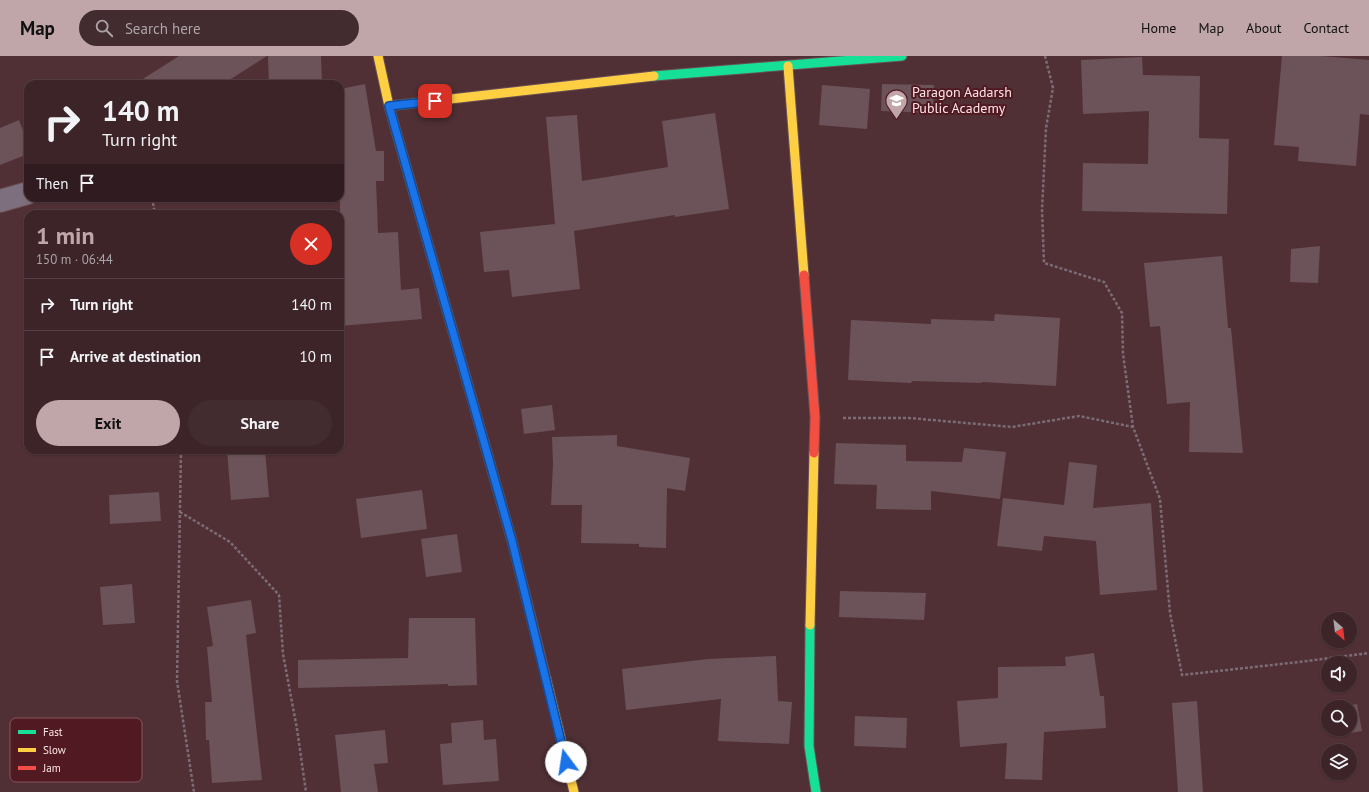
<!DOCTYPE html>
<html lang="en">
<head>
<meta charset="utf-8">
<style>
	:root { --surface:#3c2428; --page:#432c30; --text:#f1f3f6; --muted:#aca4a8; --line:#554145; --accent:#c0a6a9 }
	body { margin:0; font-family:"PT Sans",sans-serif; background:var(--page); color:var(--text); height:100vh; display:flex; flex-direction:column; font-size:15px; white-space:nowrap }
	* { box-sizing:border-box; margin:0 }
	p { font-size:13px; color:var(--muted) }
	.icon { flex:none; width:22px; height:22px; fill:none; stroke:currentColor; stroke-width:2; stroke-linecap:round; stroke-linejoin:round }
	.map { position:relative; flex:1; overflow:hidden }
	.details { position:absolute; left:24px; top:154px; width:320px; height:244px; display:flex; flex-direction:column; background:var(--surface); border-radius:12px; box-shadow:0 1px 3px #0004,0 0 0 1px var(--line) }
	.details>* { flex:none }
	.banner { position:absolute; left:24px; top:24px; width:320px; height:122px; border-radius:12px; box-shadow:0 1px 3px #0004,0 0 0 1px var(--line); background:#3c2428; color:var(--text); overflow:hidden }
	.needle { width:26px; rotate:152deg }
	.controls { position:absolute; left:1321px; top:556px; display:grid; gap:8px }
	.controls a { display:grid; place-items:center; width:36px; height:36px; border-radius:50%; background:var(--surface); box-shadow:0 1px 3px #0004,0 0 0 1px var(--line); font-size:20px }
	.pin { position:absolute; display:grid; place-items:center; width:34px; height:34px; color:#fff; margin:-17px; border-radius:8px; box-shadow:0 2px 6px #0006 }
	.me { position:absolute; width:44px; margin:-22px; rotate:346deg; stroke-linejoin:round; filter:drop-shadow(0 0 3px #0008) }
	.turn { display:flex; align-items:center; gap:14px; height:84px; padding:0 12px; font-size:18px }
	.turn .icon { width:52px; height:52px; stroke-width:2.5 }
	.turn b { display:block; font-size:28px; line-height:34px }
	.then { display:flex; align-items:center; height:38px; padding:0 12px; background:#0003; gap:8px; font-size:15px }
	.round { display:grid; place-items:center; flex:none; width:42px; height:42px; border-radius:21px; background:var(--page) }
	.summary { display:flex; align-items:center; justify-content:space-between; height:68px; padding:0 12px }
	h1 { font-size:24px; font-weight:800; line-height:30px; color:var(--accent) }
	.button { display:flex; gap:8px; margin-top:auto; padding:8px 12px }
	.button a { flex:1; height:46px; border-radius:24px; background:var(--accent); color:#111; font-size:16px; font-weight:800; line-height:46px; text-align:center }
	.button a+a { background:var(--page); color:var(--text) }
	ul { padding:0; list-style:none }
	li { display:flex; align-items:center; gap:12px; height:52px; padding:0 12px; border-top:1px solid var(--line) }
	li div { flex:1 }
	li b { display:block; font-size:15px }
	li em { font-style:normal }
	header { display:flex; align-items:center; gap:24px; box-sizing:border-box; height:56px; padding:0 20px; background:var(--accent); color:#111 }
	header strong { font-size:19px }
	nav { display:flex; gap:22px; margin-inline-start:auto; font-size:14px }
	.search { width:280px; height:36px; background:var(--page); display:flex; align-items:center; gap:10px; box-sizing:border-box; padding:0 14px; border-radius:22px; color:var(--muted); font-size:15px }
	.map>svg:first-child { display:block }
	.building { fill:#6c5259 }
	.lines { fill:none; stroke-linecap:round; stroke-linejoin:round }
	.street-casing { stroke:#695053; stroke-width:24 }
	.fast-casing { stroke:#695053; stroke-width:11 }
	.slow-casing { stroke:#695053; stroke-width:11 }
	.jam-casing { stroke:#695053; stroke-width:11 }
	.path { stroke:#7b6c76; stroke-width:2.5; stroke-dasharray:3 2; stroke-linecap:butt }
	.street { stroke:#7d6f7e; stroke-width:22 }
	.fast { stroke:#16e098; stroke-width:9 }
	.slow { stroke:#ffcf43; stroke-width:9 }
	.jam { stroke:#f24e42; stroke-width:9 }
	.route-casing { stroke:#114b97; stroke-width:10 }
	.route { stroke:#1a73e8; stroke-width:7 }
	.labels { text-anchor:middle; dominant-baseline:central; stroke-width:4; stroke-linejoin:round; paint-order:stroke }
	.poi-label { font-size:14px; fill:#fde6e7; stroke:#511922; text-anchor:start }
	.key { fill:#511922; stroke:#85565d; stroke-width:1 }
	.key-label { font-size:11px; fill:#fde6e7 }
</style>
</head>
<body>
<header>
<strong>Map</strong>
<div class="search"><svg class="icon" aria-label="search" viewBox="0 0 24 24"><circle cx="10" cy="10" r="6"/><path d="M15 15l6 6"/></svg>Search here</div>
<nav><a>Home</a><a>Map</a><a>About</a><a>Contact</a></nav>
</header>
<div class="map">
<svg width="1369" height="736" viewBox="0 0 1369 736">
	<rect width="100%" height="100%" fill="#503035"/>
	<!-- building -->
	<path class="building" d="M179,0h88l-44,28h-88z
		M268,0h53l1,28h-53z
		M1282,0h39l48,4v55l-9,-1 -4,52 -58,-5 1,-14 -25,-2z
		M1142,1l1,18 57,1 -1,62 30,1 -2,75 -145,-3 1,-48 65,1 1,-53 -66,3 -2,-54z
		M365,28l11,67h8v30h-8l2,52 20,-1 3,58 18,-2 3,31 -82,7v-135l3,-1 1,-63 -4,-26v-12z
		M882,28l52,1 -1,28 -52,-2z
		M822,29l48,4 -3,40 -48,-4z
		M715,57l14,96 -54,8v-2l-101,16 6,58 -68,8 -3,-27 -25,2 -4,-40 75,-8 -9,-107 31,-2 5,66 86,-14 -6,-46z
		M19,64l9,24v10l-28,11v-37z
		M1320,190l-2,37 -28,-1 1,-33z
		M1222,200l6,72h3l12,125 -54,-1 1,-50 -23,2 -7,-78 -10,1 -6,-64z
		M995,258l65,4 -4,68 -74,-4v1l-70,-2 -1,2 -63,-3 3,-60 80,4v-5l63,2z
		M552,349l3,25 -31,4 -3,-25z
		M617,379v11l73,12 -5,33 -18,-3 -1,60 -27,-1v-3l-58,-1 1,-38h-31l2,-41 -1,-27z
		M836,387l70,2v16l56,1 2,-14 42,4 -6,47 -69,-8v19l-55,-1 1,-24 -43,-1z
		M227,394h38l4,47 -38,3z
		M1069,406l28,3 -4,43 58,-5 6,87 -57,5 -4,-54 -52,-5 -2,15 -45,-5 6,-48 61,7z
		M422,434l5,39 -66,9 -5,-39z
		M159,436l2,29 -51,3 -1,-29z
		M457,478l5,38 -36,5 -5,-38z
		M132,528l3,39 -32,2 -3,-38z
		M840,535l86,2 -2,27 -85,-3z
		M251,544l5,33 -10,2 16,145 -50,3 -3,-43h-3l-1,-38h7l-5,-55 6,-1 -6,-39z
		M409,562h66l2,67 -29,1v-2l-64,2 -86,2v-28l110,-2z
		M1094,597l6,43h4l2,32 -62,4 -2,48 -37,-1 2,-36 -47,4 -3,-46 41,-3v-31l68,-1 -1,-9z
		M776,600l2,45 14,1 -3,42 -71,-3 3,-42 -95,11 -4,-41 86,-10z
		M1197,645l6,91h-25l-6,-89z
		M1357,648l5,27 -30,5 -2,-7h20v-22h-10z
		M855,660l52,2 -1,30 -52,-2z
		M483,664l1,20 12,-1 3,42 -56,4 -3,-41 12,-1 -1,-20z
		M385,674l3,33 -14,1 4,28h-37l-6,-57z"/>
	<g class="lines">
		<defs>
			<path id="street" d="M0,145l28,-8"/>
			<path id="fast" d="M654,20l248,-20
				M810,569l-1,121 7,46"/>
			<path id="slow" d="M378,0l11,50 77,272
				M788,10l16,209
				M389,50l265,-30
				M810,569l4,-172
				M546,622l28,114"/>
			<path id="jam" d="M804,219l11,142 -1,36
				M466,322l46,163 34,137"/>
		</defs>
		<!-- street casing -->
		<use href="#street" class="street-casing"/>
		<!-- fast casing -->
		<use href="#fast" class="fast-casing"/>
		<!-- slow casing -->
		<use href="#slow" class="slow-casing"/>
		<!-- jam casing -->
		<use href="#jam" class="jam-casing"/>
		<!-- path -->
		<path class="path" d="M1045,0l8,32 -7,40 -4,82 2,53 60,19 18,31 1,41 10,73 27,72 10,114 12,62 117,-13 70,-9
			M152,142l3,16
			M843,362h66l103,9 67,-11 54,11
			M181,394l-4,231 17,111
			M180,456l50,30 49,53 4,59 14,75 9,63"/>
		<!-- street -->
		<use href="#street" class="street"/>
		<!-- fast -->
		<use href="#fast" class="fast"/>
		<!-- slow -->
		<use href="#slow" class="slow"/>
		<!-- jam -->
		<use href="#jam" class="jam"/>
	</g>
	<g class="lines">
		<defs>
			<path id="route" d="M435,45l-46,5 123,435 54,221"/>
		</defs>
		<!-- route casing -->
		<use href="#route" class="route-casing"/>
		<!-- route -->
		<use href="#route" class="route"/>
	</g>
	<!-- icons -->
	<defs>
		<symbol id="school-pin" viewBox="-11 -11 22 30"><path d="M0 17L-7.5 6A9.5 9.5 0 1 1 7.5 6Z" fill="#c0a6a9" stroke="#511922"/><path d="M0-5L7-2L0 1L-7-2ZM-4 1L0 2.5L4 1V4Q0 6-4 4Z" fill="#fff"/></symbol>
	</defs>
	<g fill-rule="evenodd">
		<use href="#school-pin" x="884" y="32" width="25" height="34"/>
	</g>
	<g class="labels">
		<!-- poi labels -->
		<g class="poi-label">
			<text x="912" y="36">Paragon Aadarsh<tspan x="912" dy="16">Public Academy</tspan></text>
		</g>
	</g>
	<!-- legend -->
	<rect x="10" y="662" width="132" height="64" rx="6" class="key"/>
	<rect x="18" y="674" width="18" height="4" fill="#16e098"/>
	<rect x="18" y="692" width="18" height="4" fill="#ffcf43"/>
	<rect x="18" y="710" width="18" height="4" fill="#f24e42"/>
	<g class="key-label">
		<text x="43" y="680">Fast</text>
		<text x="43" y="698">Slow</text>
		<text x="43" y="716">Jam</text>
	</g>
</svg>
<div class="controls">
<a><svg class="needle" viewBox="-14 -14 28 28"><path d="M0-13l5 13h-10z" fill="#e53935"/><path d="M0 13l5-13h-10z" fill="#aca4a8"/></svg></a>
<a><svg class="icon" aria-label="sound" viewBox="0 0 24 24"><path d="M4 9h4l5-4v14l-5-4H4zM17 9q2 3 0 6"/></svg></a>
<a><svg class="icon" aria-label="search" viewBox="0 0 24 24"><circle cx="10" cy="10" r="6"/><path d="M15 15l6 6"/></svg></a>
<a><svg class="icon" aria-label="layers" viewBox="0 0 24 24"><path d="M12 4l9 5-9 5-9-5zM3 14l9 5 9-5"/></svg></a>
</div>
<div class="pin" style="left:435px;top:45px;background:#d93025"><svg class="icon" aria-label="arrive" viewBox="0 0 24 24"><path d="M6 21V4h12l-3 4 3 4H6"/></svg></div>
<svg class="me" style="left:566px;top:706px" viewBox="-20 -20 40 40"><circle r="19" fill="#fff"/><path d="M0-13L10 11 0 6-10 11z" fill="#1a73e8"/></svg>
<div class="banner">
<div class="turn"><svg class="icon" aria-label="right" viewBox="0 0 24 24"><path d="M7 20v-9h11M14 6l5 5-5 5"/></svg><div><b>140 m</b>Turn right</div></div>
<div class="then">Then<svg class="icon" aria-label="arrive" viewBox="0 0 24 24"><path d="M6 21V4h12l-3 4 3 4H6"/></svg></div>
</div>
<section class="details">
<div class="summary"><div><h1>1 min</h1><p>150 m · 06:44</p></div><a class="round" style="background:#d93025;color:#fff"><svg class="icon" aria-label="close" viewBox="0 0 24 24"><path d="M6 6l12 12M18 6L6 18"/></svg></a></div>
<ul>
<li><svg class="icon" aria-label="right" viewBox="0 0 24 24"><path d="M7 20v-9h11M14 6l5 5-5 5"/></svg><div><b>Turn right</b></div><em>140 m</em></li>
<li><svg class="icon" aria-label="arrive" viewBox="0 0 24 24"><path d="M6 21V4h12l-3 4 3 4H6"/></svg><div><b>Arrive at destination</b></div><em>10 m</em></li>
</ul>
<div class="button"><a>Exit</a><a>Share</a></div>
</section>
</div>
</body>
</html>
